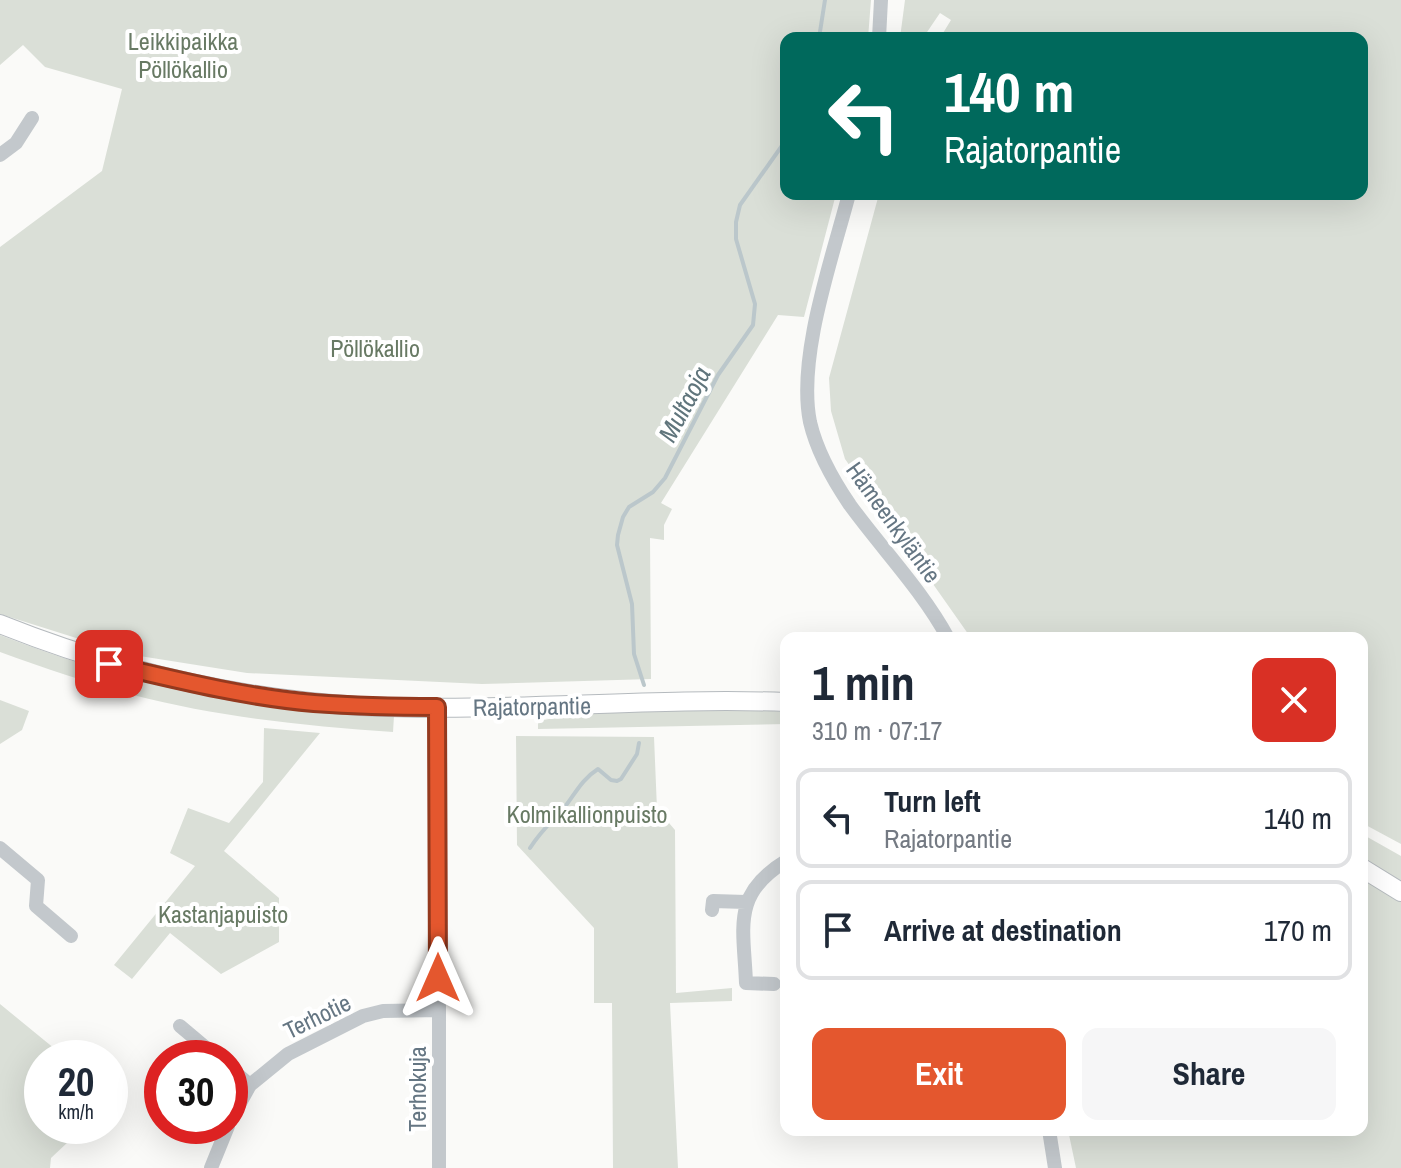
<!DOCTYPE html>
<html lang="en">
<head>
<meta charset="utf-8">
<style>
	:root { --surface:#fff; --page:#f6f6f7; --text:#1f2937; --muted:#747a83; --line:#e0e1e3; --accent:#e4572e }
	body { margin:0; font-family:"Archivo Narrow",sans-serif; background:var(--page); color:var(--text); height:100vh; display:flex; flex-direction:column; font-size:30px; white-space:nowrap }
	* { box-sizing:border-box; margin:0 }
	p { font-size:26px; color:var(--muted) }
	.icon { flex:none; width:44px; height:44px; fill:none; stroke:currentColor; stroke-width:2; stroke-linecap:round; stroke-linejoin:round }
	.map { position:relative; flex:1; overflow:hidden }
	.drawer { position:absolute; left:780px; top:632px; width:588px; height:504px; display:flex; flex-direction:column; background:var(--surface); border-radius:16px; box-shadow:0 8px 32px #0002 }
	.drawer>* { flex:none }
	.banner { position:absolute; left:780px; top:32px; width:588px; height:168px; border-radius:16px; box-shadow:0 8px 32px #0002; background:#00695c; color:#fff; overflow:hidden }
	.speed { position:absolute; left:24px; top:1040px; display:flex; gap:16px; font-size:40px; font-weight:700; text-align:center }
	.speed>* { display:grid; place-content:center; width:104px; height:104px; border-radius:50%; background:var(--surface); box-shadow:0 8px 32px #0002; line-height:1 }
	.speed small { font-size:20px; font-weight:400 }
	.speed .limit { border:12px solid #d22; background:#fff; color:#111 }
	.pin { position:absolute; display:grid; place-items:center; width:68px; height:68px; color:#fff; margin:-34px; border-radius:16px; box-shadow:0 4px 12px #0006 }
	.me { position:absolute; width:88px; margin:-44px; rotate:0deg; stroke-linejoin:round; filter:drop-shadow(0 0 6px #0008) }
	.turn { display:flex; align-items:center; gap:28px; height:168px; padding:0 32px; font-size:36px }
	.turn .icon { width:104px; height:104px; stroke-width:2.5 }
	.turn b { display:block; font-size:56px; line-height:68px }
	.round { display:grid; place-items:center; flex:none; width:84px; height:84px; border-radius:16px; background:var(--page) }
	.overview { display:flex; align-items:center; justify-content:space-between; height:136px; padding:0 32px }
	h1 { font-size:48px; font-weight:700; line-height:60px }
	.action { display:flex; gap:16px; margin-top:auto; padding:16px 32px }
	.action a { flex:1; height:92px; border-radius:16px; background:var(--accent); color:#fff; font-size:32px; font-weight:700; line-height:92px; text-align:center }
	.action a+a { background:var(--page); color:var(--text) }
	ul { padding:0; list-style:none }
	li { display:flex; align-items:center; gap:24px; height:100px; margin:0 16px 12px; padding:0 16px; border:4px solid var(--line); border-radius:16px }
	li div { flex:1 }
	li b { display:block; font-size:30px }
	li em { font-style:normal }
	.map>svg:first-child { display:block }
	.green { fill:#dadfd7 }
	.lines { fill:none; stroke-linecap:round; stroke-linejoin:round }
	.stream { stroke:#bbc7cb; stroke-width:4 }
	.major-casing { stroke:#b5babe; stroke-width:20 }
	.minor { stroke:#c3c8cc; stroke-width:14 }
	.major { stroke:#fff; stroke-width:18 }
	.route-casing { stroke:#94391e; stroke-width:20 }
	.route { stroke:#e4572e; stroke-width:14 }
	.labels { text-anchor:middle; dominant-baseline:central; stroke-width:8; stroke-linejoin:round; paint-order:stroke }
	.park-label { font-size:24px; fill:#687a64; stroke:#fff }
	.street-label { font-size:24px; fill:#657683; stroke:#fff }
	.water-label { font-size:26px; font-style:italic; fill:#60757c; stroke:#fff }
</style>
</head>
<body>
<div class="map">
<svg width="1401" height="1168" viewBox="0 0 1401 1168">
	<rect width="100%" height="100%" fill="#fafaf8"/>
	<!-- green -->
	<path class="green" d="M0,0h871l-3,38h-82v156h50l-32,123 -26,-2 -117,188 11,6 -8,16v15l-14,-2 1,141 -169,5 -235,-11 -120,-19 -127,-40v-367l102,-76 20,-82 -77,-22 -22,-22 -23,20z
		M905,0h496v844l-39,-21v-185h-391l-126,-179 -14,-48 -2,-33 50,-184h483v-156h-422l11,-18 -11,-7 -17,25h-23z
		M0,635c67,26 135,47 205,61 62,12 126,15 189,20l-1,16c-87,-6 -175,-15 -260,-37 -45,-12 -89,-27 -133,-43z
		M0,700l29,11 -7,19 -22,14z
		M734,708l52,4v12l-248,5v-8l49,-9z
		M264,728l56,5 -96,118 55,47v44l-58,32 -51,-41 -38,46 -18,-14 81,-99 -25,-13 18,-45 41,15 34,-41z
		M516,736l138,1 3,72 18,21 1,163 56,-5v13l-62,2 8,165h-65l-1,-165h-18v-75l-77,-83z
		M1362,834l39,22v25l-39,-22z
		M1362,878l39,23v267h-325l-8,-38h294z
		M0,1004l66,54h-24v68h43l-34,32 -1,10h-50z"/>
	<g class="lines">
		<!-- stream -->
		<path class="stream" d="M819,38l6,-38
			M644,685l-10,-31 -2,-50 -15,-59 1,-10 5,-18 6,-10 24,-15 12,-14 53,-103 35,-50 2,-21 -19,-65v-17l4,-17 46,-65
			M530,848c10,-16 22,-27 34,-40 11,-14 18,-29 34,-39l13,11 6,1 4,-2 16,-25 2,-11"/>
		<defs>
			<path id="major" d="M0,624c115,46 236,75 360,82 142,7 284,-9 426,-4
				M1362,868l39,24"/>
		</defs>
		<!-- major casing -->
		<use href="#major" class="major-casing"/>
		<!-- minor -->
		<path class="minor" d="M879,38l2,-38
			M0,155l16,-12 16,-25
			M849,194c-17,65 -52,163 -39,228 7,30 23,58 40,83 32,44 72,85 98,133
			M0,848l38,32 -2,26 35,30
			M712,910l1,-9 33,1
			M774,984l-28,-1c-2,-55 -15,-89 40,-122
			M439,1010v158
			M180,1026l38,32
			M230,1068l20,17
			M230,1121l20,-36 38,-31 75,-38 20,-5 56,-1 -2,-303
			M1049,1130l6,38
			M211,1168l17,-42"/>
		<!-- major -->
		<use href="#major" class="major"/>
	</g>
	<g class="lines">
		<defs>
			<path id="route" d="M109,664c68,16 136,33 205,39 41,3 82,4 123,4l1,271"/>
		</defs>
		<!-- route casing -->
		<use href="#route" class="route-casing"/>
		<!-- route -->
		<use href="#route" class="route"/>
	</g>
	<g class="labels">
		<!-- park labels -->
		<g class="park-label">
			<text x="183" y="41">Leikkipaikka<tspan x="183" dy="28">Pöllökallio</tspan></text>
			<text x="375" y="348">Pöllökallio</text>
			<text x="587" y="814">Kolmikallionpuisto</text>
			<text x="223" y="914">Kastanjapuisto</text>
		</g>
		<!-- street labels -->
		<g class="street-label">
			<text transform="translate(894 522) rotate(54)">Hämeenkyläntie</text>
			<text transform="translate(532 706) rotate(-1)">Rajatorpantie</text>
			<text transform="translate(317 1016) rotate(-26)">Terhotie</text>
			<text transform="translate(417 1089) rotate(-90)">Terhokuja</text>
		</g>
		<!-- water labels -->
		<g class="water-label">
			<text transform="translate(684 404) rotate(-62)">Multaoja</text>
		</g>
	</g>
</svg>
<div class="speed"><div>20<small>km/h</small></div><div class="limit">30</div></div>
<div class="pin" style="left:109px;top:664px;background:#d93025"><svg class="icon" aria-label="arrive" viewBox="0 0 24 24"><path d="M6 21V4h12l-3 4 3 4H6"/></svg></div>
<svg class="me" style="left:438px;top:978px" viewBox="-20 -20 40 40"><path d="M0-17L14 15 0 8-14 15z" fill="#e4572e" stroke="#fff" stroke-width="4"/></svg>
<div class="banner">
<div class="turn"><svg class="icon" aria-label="left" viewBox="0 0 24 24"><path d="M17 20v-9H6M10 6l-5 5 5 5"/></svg><div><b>140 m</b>Rajatorpantie</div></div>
</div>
<section class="drawer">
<div class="overview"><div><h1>1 min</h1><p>310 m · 07:17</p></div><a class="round" style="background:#d93025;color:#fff"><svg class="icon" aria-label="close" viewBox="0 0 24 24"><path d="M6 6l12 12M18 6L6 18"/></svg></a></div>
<ul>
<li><svg class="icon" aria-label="left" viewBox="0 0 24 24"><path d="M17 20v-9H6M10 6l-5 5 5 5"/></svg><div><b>Turn left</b><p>Rajatorpantie</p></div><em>140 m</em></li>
<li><svg class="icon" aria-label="arrive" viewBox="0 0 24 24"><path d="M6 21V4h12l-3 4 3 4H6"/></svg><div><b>Arrive at destination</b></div><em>170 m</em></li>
</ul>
<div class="action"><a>Exit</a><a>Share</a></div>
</section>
</div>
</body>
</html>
